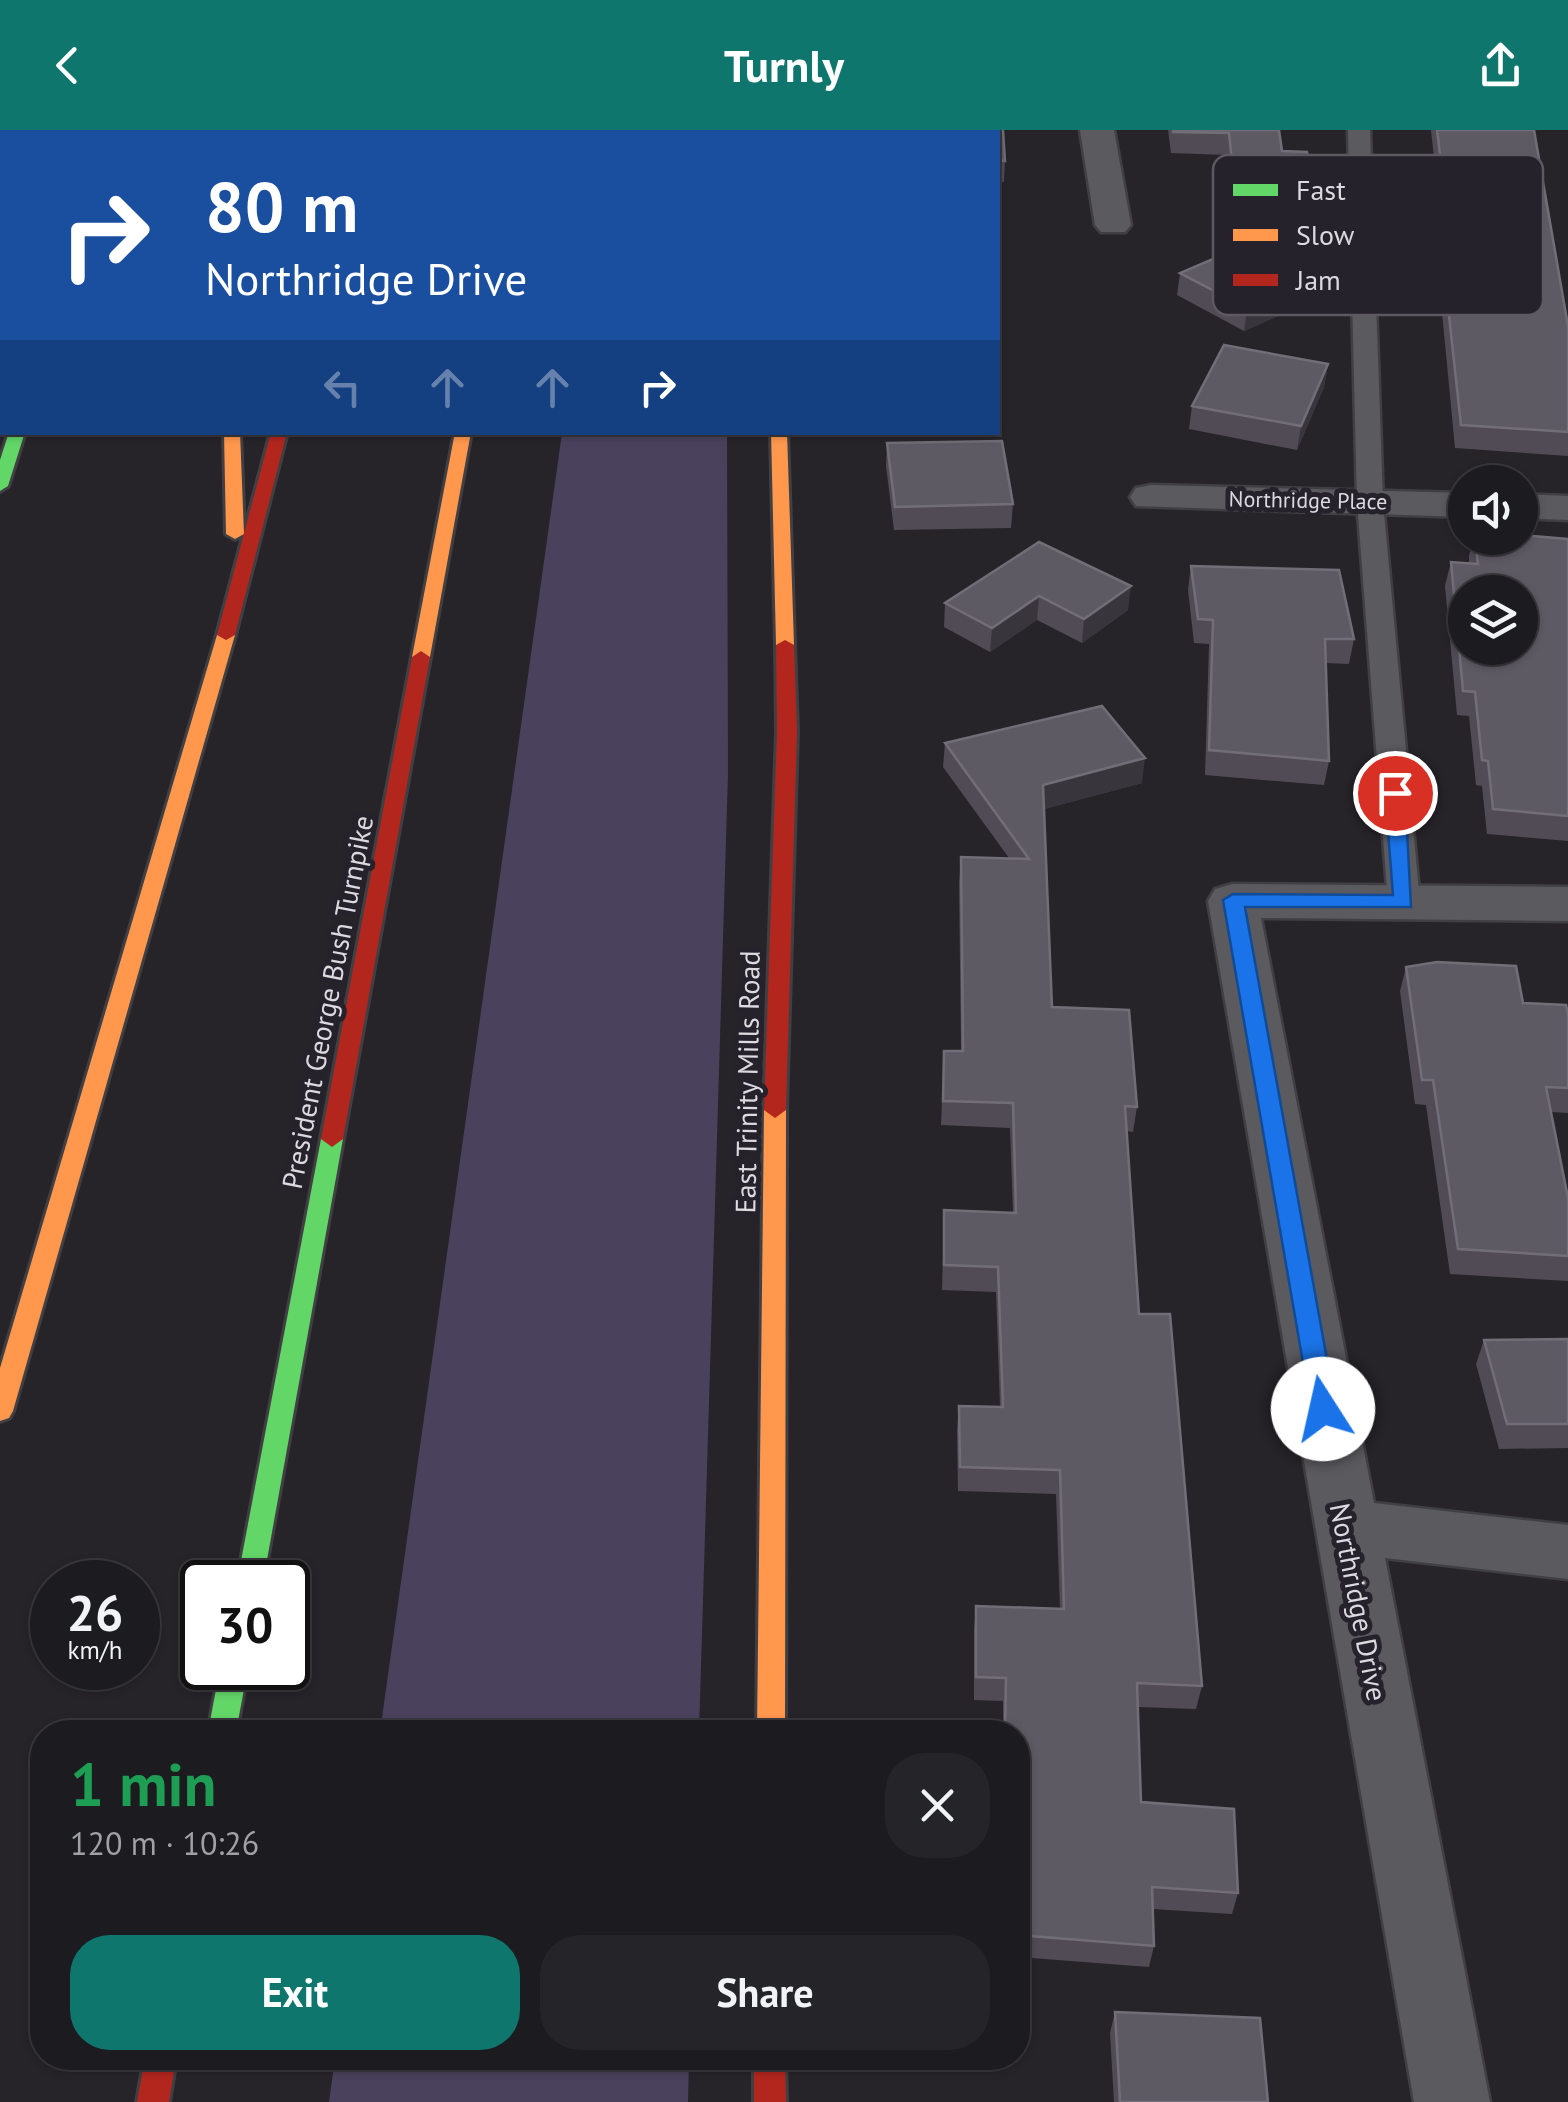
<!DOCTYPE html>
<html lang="en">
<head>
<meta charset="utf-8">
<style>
	:root { --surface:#1c1b1f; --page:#252428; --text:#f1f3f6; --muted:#a0a1a4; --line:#3a393d; --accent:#0f766e }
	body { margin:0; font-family:"PT Sans",sans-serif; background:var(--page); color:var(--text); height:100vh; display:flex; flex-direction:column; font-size:38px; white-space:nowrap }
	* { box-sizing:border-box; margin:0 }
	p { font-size:32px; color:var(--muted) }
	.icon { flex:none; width:55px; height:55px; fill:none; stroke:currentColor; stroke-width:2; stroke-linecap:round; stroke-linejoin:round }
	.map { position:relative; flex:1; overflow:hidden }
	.details { position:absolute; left:30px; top:1590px; width:1000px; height:350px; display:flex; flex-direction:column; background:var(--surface); border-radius:40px; box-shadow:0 2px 8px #0004,0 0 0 2px var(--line) }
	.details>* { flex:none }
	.hud { position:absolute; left:0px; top:0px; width:1000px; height:305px; box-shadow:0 2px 8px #0004,0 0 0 2px var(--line); background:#1a4fa0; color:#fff; overflow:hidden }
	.tools { position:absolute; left:1448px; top:335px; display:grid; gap:20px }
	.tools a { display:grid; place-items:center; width:90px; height:90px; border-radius:50%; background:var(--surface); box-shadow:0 2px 8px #0004,0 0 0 2px var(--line); font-size:50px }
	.speed { position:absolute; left:30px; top:1430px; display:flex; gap:20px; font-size:50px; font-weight:700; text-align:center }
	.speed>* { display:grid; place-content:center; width:130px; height:130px; border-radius:50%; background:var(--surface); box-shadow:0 2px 8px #0004,0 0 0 2px var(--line); line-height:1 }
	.speed small { font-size:25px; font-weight:400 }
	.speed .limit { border:5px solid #111; border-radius:15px; background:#fff; color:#111 }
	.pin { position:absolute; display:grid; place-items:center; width:85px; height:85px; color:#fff; margin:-42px; border:5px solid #fff; border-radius:50%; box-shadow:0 2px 10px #0007 }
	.me { position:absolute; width:110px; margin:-55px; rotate:350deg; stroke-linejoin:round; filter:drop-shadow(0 0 8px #0008) }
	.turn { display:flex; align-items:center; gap:35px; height:210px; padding:0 40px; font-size:45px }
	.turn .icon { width:130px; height:130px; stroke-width:2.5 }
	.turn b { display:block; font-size:70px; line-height:85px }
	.lanes { display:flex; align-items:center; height:95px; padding:0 40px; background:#0003; justify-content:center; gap:50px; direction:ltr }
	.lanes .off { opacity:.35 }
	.round { display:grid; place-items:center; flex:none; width:105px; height:105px; border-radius:40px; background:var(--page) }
	.overview { display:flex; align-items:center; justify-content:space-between; height:170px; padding:0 40px }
	h1 { font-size:60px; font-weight:700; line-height:75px; color:#1e9e55 }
	.action { display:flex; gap:20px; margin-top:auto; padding:20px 40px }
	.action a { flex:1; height:115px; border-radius:40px; background:var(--accent); color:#fff; font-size:40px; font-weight:700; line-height:115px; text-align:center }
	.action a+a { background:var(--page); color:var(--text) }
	header { display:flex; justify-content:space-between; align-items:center; height:130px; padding:0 40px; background:var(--accent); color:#fff; font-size:45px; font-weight:700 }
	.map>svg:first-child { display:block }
	.green { fill:#4a425d }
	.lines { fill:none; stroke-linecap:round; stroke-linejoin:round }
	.lane-casing { stroke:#403f43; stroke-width:5 }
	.street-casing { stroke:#403f43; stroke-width:5 }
	.fast-casing { stroke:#403f43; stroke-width:6 }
	.slow-casing { stroke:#403f43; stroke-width:6 }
	.jam-casing { stroke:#403f43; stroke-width:6 }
	.lane { fill:#5b5a5e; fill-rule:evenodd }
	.street { fill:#5b5a5e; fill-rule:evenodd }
	.fast { fill:#63d668; fill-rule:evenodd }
	.slow { fill:#ff974d; fill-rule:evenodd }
	.jam { fill:#b3261e; fill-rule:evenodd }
	.wall { fill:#504b55 }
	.shaded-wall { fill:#39353d }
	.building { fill:#5e5a64; stroke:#726e77; stroke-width:2.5; fill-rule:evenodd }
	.route { fill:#1a73e8; stroke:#114b97; stroke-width:2.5 }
	.labels { text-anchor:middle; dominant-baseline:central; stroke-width:10; stroke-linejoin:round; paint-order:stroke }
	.far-street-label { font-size:22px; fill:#dbdadf; stroke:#25222b }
	.street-label { font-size:28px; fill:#dbdadf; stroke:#25222b }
	.key { fill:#25222b; stroke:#5c5961; stroke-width:2.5 }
	.key-label { font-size:28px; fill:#dbdadf }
</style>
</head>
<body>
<header><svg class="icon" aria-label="back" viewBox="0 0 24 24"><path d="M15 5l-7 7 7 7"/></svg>Turnly<svg class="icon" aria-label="share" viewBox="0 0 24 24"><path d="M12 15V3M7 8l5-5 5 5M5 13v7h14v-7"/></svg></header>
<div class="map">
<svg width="1568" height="1972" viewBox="0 0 1568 1972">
	<rect width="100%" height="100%" fill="#262429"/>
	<!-- green -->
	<path class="green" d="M562,303h165l1,340 -29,959h-319z
		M335,1928h354l-1,44h-359z"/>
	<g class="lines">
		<defs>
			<path id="lane" d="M1348,0h22l13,372 37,400 -5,7h-22l-5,-7 -31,-400z
				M0,231h2v14h-2z"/>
			<path id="street" d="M1080,0h34l17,95 -6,7h-24l-6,-7z
				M1151,355l314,8v24l-329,-11 -6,-9 6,-9z
				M1520,364l48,2v24l-48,-2z
				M1233,754l335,3v34l-307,-3 113,585 194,22v54l-183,-21 105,544h-76l-206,-1201 7,-12z"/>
			<path id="fast" d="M349,0h14v2h-13z
				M9,302h16l-17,54 -8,5v-31z
				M332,1001l11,8 -80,443h-26l84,-443z
				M220,1538h28l-12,64h-28z"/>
			<path id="slow" d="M499,0h14v2h-13z
				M224,302h16l4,102 -9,5 -9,-5z
				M455,302h16l-41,225 -9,6 -9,-6z
				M771,302h16l7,213 -9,5 -9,-5z
				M226,500l9,5 -222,776 -4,7 -9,3v-53l217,-733z
				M775,972l11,8 -1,622h-28l7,-622z"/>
			<path id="jam" d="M746,0h14l1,2h-13z
				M271,302h16l-52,203 -9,5 -9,-5z
				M785,510l9,5 3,86 -11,379 -11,8 -11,-8 13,-379 -1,-86z
				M421,521l9,6 -87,482 -11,8 -11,-8 91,-482z
				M145,1928h31l-7,44h-32z
				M754,1928h31l1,44h-32z"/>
		</defs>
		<!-- lane casing -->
		<use href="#lane" class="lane-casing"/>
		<!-- street casing -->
		<use href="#street" class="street-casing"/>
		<!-- fast casing -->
		<use href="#fast" class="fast-casing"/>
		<!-- slow casing -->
		<use href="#slow" class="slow-casing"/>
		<!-- jam casing -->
		<use href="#jam" class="jam-casing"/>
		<!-- lane -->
		<use href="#lane" class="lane"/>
		<!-- street -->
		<use href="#street" class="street"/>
		<!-- fast -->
		<use href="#fast" class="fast"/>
		<!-- slow -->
		<use href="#slow" class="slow"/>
		<!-- jam -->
		<use href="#jam" class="jam"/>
	</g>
	<!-- wall -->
	<path class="wall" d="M1168,0h111l3,21 45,122 -4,23 -79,35 -67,-36 3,-22 55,-24 -9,-94 -55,-2z
		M1431,0h103l34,196v130l-113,-8 -14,-146 -8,-1 -6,-94 4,-22 6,1z
		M998,2l7,29 -1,21h-6z
		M1328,234l-4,23 -27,63 -108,-21 3,-23z
		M887,313l126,61 -2,24 -117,2 -8,-64z
		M1473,408l95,1v302l-81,-7 -5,-48 -6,-1 -7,-69 -12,-1 -12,-129 6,-24 18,1v-7z
		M1039,412l89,68 -46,33 -45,-23 -47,32 -46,-25 1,-24z
		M1191,436l163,73 -5,25 -23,-1 3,98 -5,24 -119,-10 4,-131 -15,-1 -6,-53z
		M945,613l197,40 -98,26 8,198 85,100 -4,25 -6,-1 12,183 63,372 -6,23 -58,-2 3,95 97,91 -6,21 -79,-5 1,37 -5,21 -131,-10v-225h-15v-31l-29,-1v-71l2,-23 84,3 -4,-115 -98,-3 -1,-61 2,-24 41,1 -4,-115 -54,-2 2,-80 69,3 -3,-85 -69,-3 3,-74h17l-2,-169 2,-25 48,1 -66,-91z
		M1406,837l117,36 45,11v99l-17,-1 17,86v83l-118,-7 -24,-169 -11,-1 -15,-113z
		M1568,1209v109l-69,1 -23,-85 8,-24z
		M1115,1882l153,90h-154l-4,-69z"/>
	<!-- shaded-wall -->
	<path class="shaded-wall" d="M1327,143l-4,23 -79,35 3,-23z
		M1328,234l-4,23 -27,63 4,-24z
		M1131,456l-3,24 -46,33 2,-24z
		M1039,466l-2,24 -47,32 2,-24z
		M1145,628l-3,25 -101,27 2,-25z"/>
	<!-- building -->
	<path class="building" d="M884,0h119l2,31 -7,-1v-28h-114z
		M1173,0h106l3,21 25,1 20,121 -80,35 -67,-35 61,-26 -12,-114 -56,-1z
		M1437,0h97l34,196v106l-107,-7 -16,-146h-8l-6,-94 13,1z
		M1224,215l104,19 -27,62 -109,-20z
		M1002,311l11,63 -118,3 -8,-64z
		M1520,405l48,4v277l-75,-7 -5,-48 -6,-1 -7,-68 -12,-1 -12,-129 27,2 -3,-26h45zM1465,462h55v56h-55z
		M1039,412l92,44 -47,33 -45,-23 -47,32 -47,-25z
		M1191,436l148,4 15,69h-29l4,122 -120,-11 4,-130 -15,-1z
		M1102,576l43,52 -102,27 9,222 77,3 8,97 -12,-1 14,208h31l32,372 -65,-3 4,119 93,7 4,84 -86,-6 2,59 -136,-11v-203h-13l1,-54 -30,-1v-71l88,3 -4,-139 -100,-3 -1,-61 44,1 -5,-140 -54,-2v-55l72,3 -3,-110 -70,-2 1,-50h19l-2,-194 68,2 -84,-116z
		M1437,832l79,4 7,37 43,2 2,9v74l-22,-1 22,111v58l-110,-7 -25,-169h-11l-16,-113z
		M1568,1209v85h-61l-23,-84z
		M1115,1882l145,6 8,84h-148z"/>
	<!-- route -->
	<path class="route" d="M1395,657l10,6 6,114h-166l91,502 -13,10 -12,-10 -88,-509 10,-6 160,1 -8,-102z"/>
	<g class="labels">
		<!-- far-street labels -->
		<g class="far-street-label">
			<text transform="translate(1308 370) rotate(1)">Northridge Place</text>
		</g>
		<!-- street labels -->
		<g class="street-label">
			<text transform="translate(327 872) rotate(-79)">President George Bush Turnpike</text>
			<text transform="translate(747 952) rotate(-89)">East Trinity Mills Road</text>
			<text transform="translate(1359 1472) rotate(79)">Northridge Drive</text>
		</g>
	</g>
	<!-- legend -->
	<rect x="1213" y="25" width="330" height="160" rx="15" class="key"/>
	<rect x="1233" y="54" width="45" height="12" fill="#63d668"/>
	<rect x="1233" y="99" width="45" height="12" fill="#ff974d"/>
	<rect x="1233" y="144" width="45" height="12" fill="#b3261e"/>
	<g class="key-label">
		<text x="1296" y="70">Fast</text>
		<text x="1296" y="115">Slow</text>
		<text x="1296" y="160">Jam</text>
	</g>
</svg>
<div class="tools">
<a><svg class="icon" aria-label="sound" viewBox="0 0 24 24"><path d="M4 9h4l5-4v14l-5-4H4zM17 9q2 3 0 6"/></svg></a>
<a><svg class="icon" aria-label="layers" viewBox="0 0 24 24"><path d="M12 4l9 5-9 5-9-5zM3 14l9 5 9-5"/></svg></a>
</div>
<div class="speed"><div>26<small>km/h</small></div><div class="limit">30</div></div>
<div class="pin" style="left:1395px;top:663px;background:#d93025"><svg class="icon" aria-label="arrive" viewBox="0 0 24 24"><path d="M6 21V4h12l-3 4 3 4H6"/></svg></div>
<svg class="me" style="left:1323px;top:1279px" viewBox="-20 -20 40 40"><circle r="19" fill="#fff"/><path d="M0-13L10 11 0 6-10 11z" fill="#1a73e8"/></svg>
<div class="hud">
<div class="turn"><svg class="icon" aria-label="right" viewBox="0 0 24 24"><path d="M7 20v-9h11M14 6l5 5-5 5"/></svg><div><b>80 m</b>Northridge Drive</div></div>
<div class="lanes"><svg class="icon off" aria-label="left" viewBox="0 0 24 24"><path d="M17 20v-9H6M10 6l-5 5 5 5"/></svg><svg class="icon off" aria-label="ahead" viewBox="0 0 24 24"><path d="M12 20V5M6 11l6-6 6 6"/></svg><svg class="icon off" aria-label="ahead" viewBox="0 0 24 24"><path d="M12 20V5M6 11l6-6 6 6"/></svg><svg class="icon" aria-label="right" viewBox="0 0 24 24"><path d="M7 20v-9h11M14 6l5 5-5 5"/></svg></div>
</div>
<section class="details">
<div class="overview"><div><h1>1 min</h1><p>120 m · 10:26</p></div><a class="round"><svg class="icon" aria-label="close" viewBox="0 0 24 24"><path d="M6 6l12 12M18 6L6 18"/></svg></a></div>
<div class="action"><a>Exit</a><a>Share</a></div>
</section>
</div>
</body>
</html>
